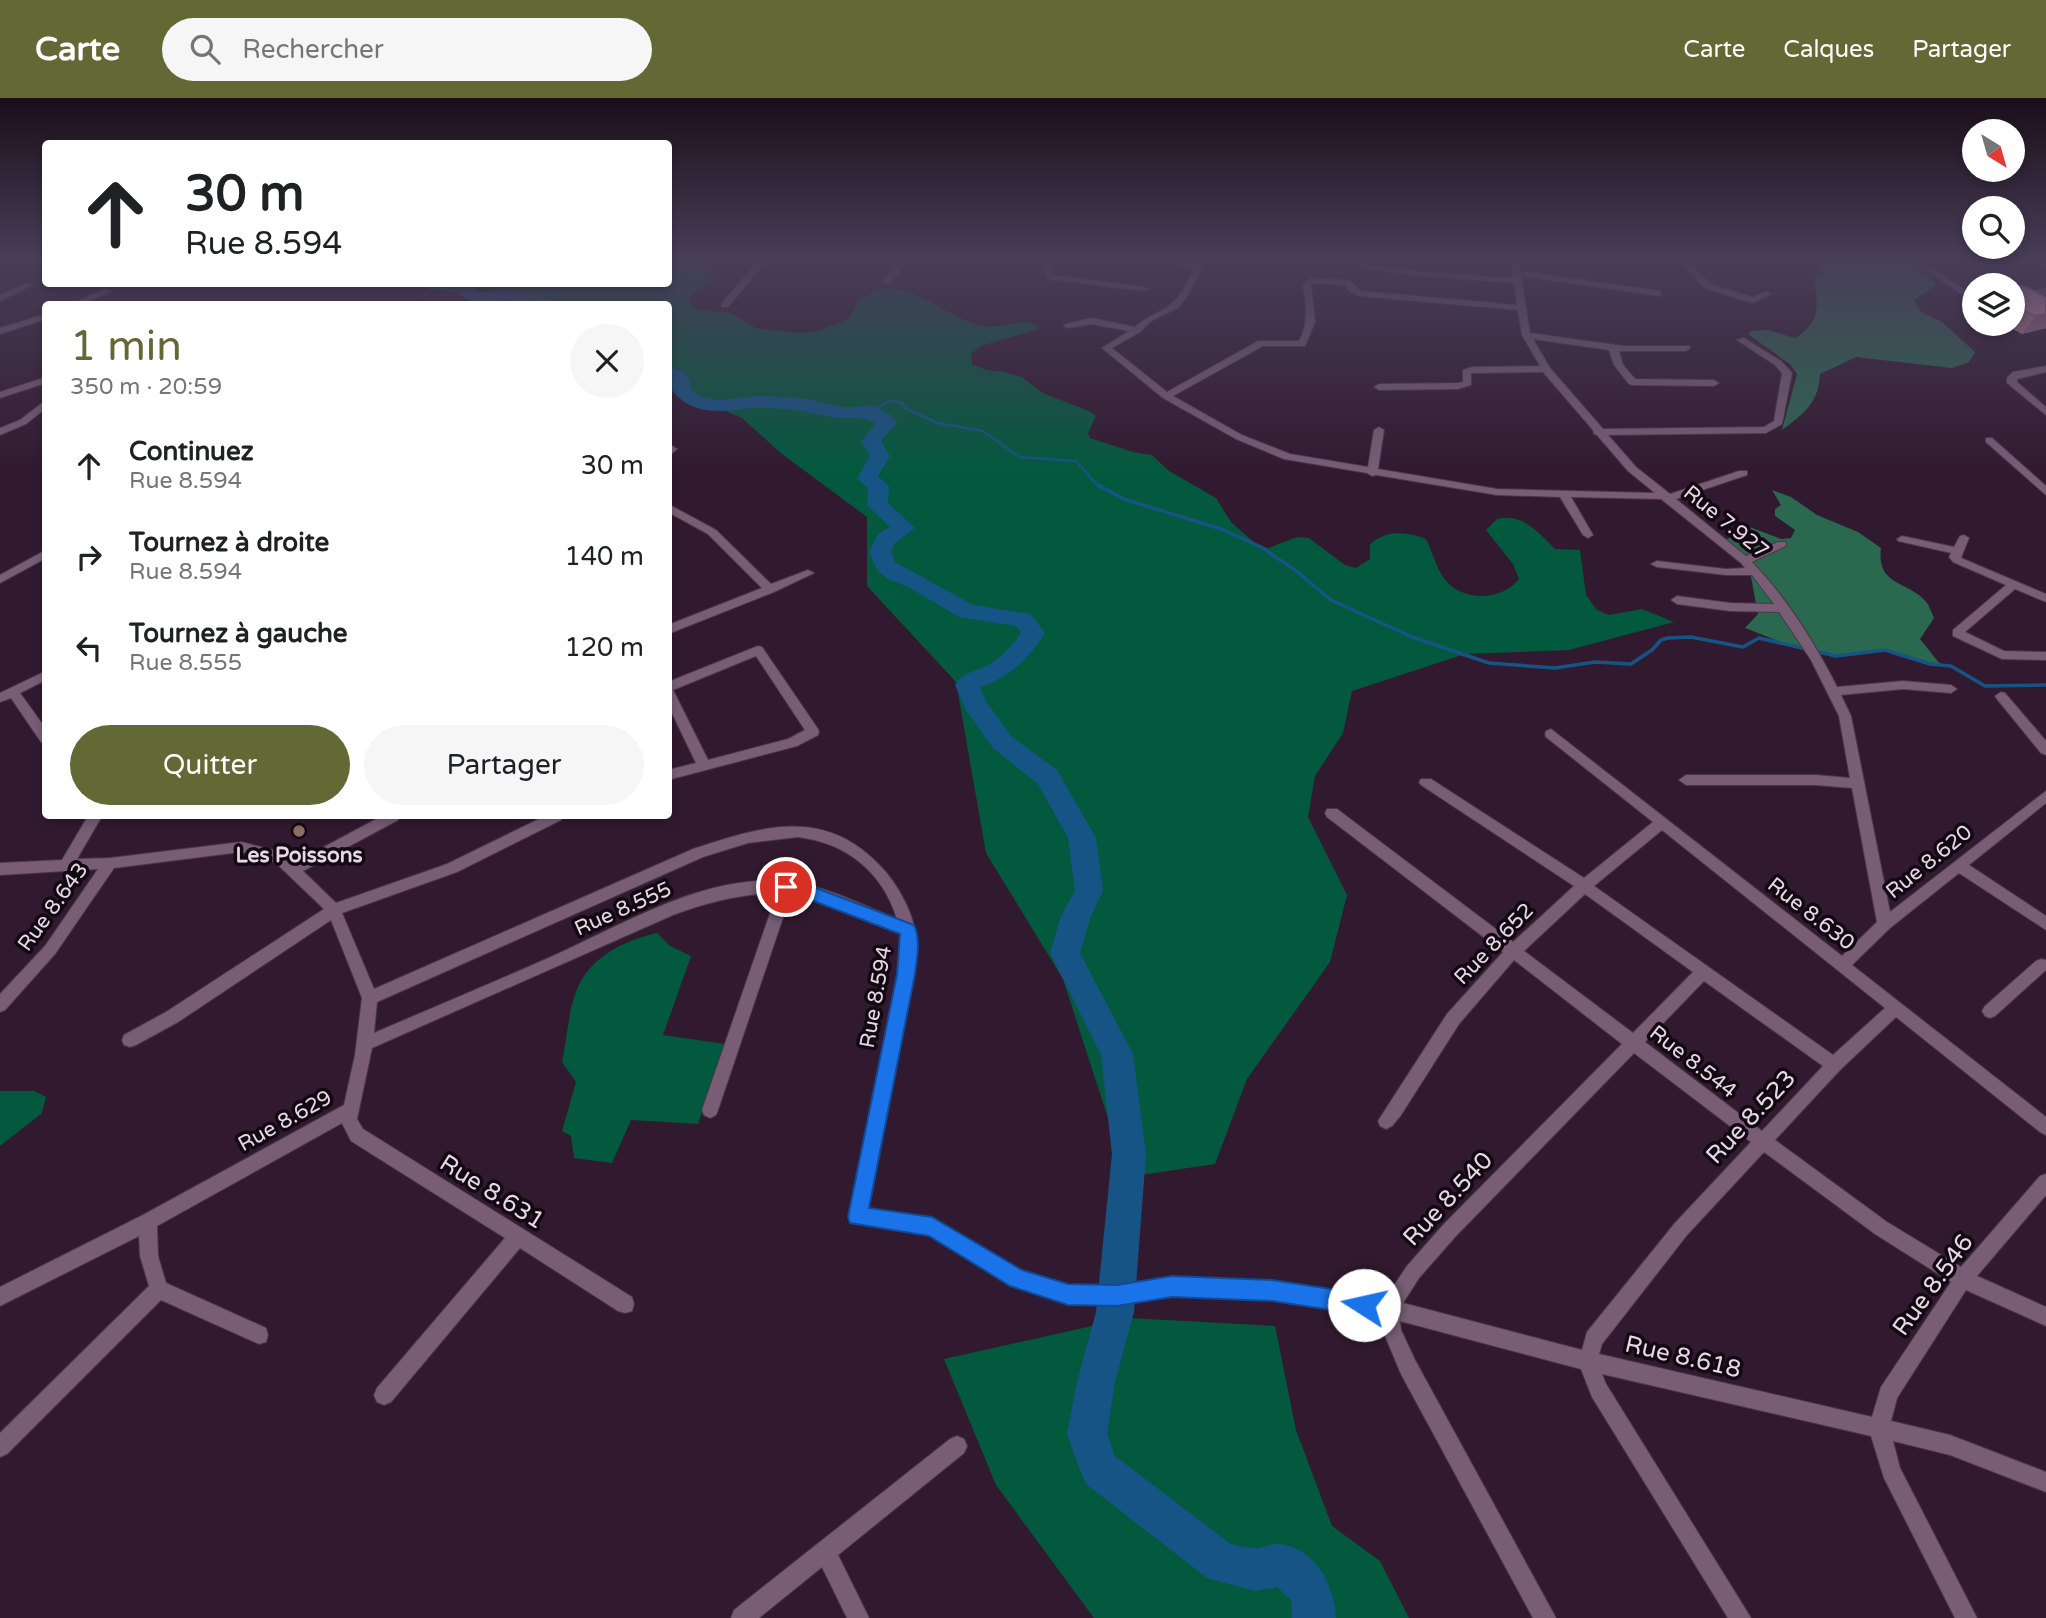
<!DOCTYPE html>
<html lang="fr">
<head>
<meta charset="utf-8">
<style>
	:root { --surface:#fff; --page:#f6f6f6; --text:#202124; --muted:#757577; --accent:#636935 }
	body { margin:0; font-family:"Varela Round",sans-serif; background:var(--page); color:var(--text); height:100vh; display:flex; flex-direction:column; font-size:26px; white-space:nowrap }
	* { box-sizing:border-box; margin:0 }
	p { font-size:23px; color:var(--muted) }
	.icon { flex:none; width:38px; height:38px; fill:none; stroke:currentColor; stroke-width:2; stroke-linecap:round; stroke-linejoin:round }
	.map { position:relative; flex:1; overflow:hidden }
	.sheet { position:absolute; left:42px; top:203px; width:630px; height:518px; display:flex; flex-direction:column; background:var(--surface); border-radius:7px; box-shadow:0 4px 10px #0003 }
	.sheet>* { flex:none }
	.banner { position:absolute; left:42px; top:42px; width:630px; height:147px; border-radius:7px; box-shadow:0 4px 10px #0003; background:#fff; color:var(--text); overflow:hidden }
	.needle { width:46px; rotate:143deg }
	.controls { position:absolute; left:1962px; top:21px; display:grid; gap:14px }
	.controls a { display:grid; place-items:center; width:63px; height:63px; border-radius:50%; background:var(--surface); box-shadow:0 4px 10px #0003; font-size:35px }
	.pin { position:absolute; display:grid; place-items:center; width:60px; height:60px; color:#fff; margin:-30px; border:4px solid #fff; border-radius:50%; box-shadow:0 2px 7px #0007 }
	.me { position:absolute; width:77px; margin:-38px; rotate:280deg; stroke-linejoin:round; filter:drop-shadow(0 0 5px #0008) }
	.turn { display:flex; align-items:center; gap:24px; height:147px; padding:0 28px; font-size:32px }
	.turn .icon { width:91px; height:91px; stroke-width:2.5 }
	.turn b { display:block; font-size:49px; line-height:60px }
	.round { display:grid; place-items:center; flex:none; width:74px; height:74px; border-radius:37px; background:var(--page) }
	.head { display:flex; align-items:center; justify-content:space-between; height:119px; padding:0 28px }
	h1 { font-size:42px; font-weight:600; line-height:52px; color:var(--accent) }
	.primary-button { display:flex; gap:14px; margin-top:auto; padding:14px 28px }
	.primary-button a { flex:1; height:80px; border-radius:42px; background:var(--accent); color:#fff; font-size:28px; font-weight:600; line-height:80px; text-align:center }
	.primary-button a+a { background:var(--page); color:var(--text) }
	ul { padding:0; list-style:none }
	li { display:flex; align-items:center; gap:21px; height:91px; padding:0 28px }
	li div { flex:1 }
	li b { display:block; font-size:26px }
	li em { font-style:normal }
	header { display:flex; align-items:center; gap:42px; box-sizing:border-box; height:98px; padding:0 35px; background:var(--accent); color:#fff }
	header strong { font-size:33px }
	nav { display:flex; gap:38px; margin-inline-start:auto; font-size:24px }
	.search { width:490px; height:63px; background:var(--page); display:flex; align-items:center; gap:18px; box-sizing:border-box; padding:0 24px; border-radius:38px; color:var(--muted); font-size:26px }
	.map>svg:first-child { display:block }
	.green { fill:#03593e }
	.forest { fill:#2a684f }
	.lines { fill:none; stroke-linecap:round; stroke-linejoin:round }
	.stream-far1 { stroke:#155484; stroke-width:2.5 }
	.stream { stroke:#155484; stroke-width:3.5 }
	.river { fill:#155484; fill-rule:evenodd }
	.street-casing { stroke:#4a3748; stroke-width:2 }
	.street { fill:#785d75; fill-rule:evenodd }
	.wall { fill:#d38ea5 }
	.shaded-wall { fill:#ac7486 }
	.building { fill:#f5a5c0; stroke:#ac7486; stroke-width:2 }
	.route { fill:#1a73e8; stroke:#114b97; stroke-width:2 }
	.education-dot { fill:#8d6e63; stroke:#130912; stroke-width:2.5 }
	.labels { text-anchor:middle; dominant-baseline:central; stroke-width:7; stroke-linejoin:round; paint-order:stroke }
	.street-label { font-size:21px; fill:#e7d8e5; stroke:#130912 }
	.poi-label { font-size:21px; font-weight:bold; fill:#e7d8e5; stroke:#130912 }
	.near-street-label { font-size:24px; fill:#e7d8e5; stroke:#130912 }
</style>
</head>
<body>
<header>
<strong>Carte</strong>
<div class="search"><svg class="icon" aria-label="search" viewBox="0 0 24 24"><circle cx="10" cy="10" r="6"/><path d="M15 15l6 6"/></svg>Rechercher</div>
<nav><a>Carte</a><a>Calques</a><a>Partager</a></nav>
</header>
<div class="map">
<svg width="2046" height="1520" viewBox="0 0 2046 1520">
	<rect width="100%" height="100%" fill="#311a2f"/>
	<!-- green -->
	<path class="green" d="M669,163h41l5,8 -5,12 -20,14 -1,8 9,7 32,3 26,15 45,5 19,-2 29,-13 12,-20c7,-3 14,-7 21,-9 31,-7 70,33 103,37 18,2 36,-9 54,0l-4,4 -54,16 -10,8 1,10 14,6 19,2 17,5 21,16 48,19 5,4 -8,17 2,5 43,14 19,3 17,16 47,27 15,24 27,24 11,2 28,-11 12,1 36,27 11,3 14,-9v-14c15,-16 38,-13 56,-6 6,13 11,30 19,41 18,22 57,21 74,-1l-6,-15 -27,-34 11,-11c26,-6 41,13 58,30l25,1 6,45 11,15 12,5 33,-6 32,13 -105,28 -104,4 -113,37 -9,42 -28,43 -7,41 39,78 -17,67 -83,117 -32,85 -88,13 -64,-198 -77,-126 -30,-171 -89,-96v-69l-85,-63 -40,-36 -73,-32 -1,-82h-119l-11,-4 -81,-16h211z
		M657,835l13,13 21,10 -28,79 62,9 -27,80 -67,-4 -19,43 -38,-5 -3,-22 -9,-5 14,-49 -14,-20c5,-23 6,-49 14,-70 12,-34 48,-52 81,-59z
		M0,993h34l12,6 -4,16 -42,33z
		M1128,1220l147,8 21,104 36,96 48,35 29,57h-315l-98,-133 -52,-126z"/>
	<!-- forest -->
	<path class="forest" d="M1816,163h92l9,4 19,20 -22,15 7,12 21,10 33,30 -6,10 -17,6 -96,-11 -36,17c-1,28 -16,40 -38,56l15,-56 -6,-9 -43,-31 3,-3 17,-1 27,8c26,-16 23,-32 19,-59l7,-9z
		M1772,392l19,7 26,18 41,17 23,16c-5,39 28,32 46,55 3,4 5,11 7,15l-14,21 20,25c-21,1 -39,-12 -58,-14 -13,-1 -23,6 -37,6 -34,1 -68,-16 -100,-28l13,-14 -7,-37 -26,-36 22,-15 34,13 10,-1 4,-8 -20,-14v-7l6,-4z"/>
	<g class="lines">
		<!-- stream-far1 -->
		<path class="stream-far1" d="M869,313l21,-10 12,2 3,5 32,15 46,8 36,26 57,4 23,26"/>
		<!-- stream -->
		<path class="stream" d="M1098,387l26,14 97,30 40,18 34,23 36,30 81,37 77,26 66,5 40,-6 36,2 21,-14 9,-10 7,-2 23,-1 52,10 16,-9 77,18 49,-6 45,14 21,2 34,20 61,-1"/>
		<!-- river -->
		<path class="river" d="M420,186h48c18,16 28,3 47,7 11,2 22,6 33,9l2,4c-13,1 -24,-2 -37,-3 -15,-2 -29,4 -44,-1 -5,-1 -9,-8 -13,-8 -13,-3 -26,3 -36,-8z
			M668,269c14,3 24,7 22,22 22,18 43,8 67,7 16,0 33,1 49,3 14,2 27,8 42,8 9,0 18,-3 27,0 8,3 17,8 22,15l-16,19 9,15 -12,20 11,10 -1,17 27,25 -20,15 -4,9 4,10 78,43 58,9 14,19c-17,27 -35,44 -65,54l6,14 25,35 46,34 39,68 7,53 -12,25 -11,37 53,101 13,100 -12,158 -19,70 -8,52 8,22 116,88c9,2 19,5 27,4 7,-1 16,-5 22,-4 36,4 55,43 56,74h-44l-1,-18 -14,-13 -22,4 -48,-13 -121,-94 -6,-14 -13,-36 10,-52 19,-70 16,-158 -11,-99 -51,-102 11,-37 14,-25 -7,-53 -30,-54 -45,-36 -27,-38 -11,-25c7,-13 21,-13 33,-20 14,-8 24,-19 33,-32l-5,-7 -57,-9 -51,-30 -20,-8 -11,-9 -8,-18 9,-18 12,-7 -23,-22 1,-17 -11,-10 13,-22 -9,-15 15,-18c-13,-7 -23,-4 -37,-5 -18,-2 -35,-8 -54,-9 -10,0 -22,-2 -33,-1 -28,4 -61,8 -80,-18l1,-9 -5,-2z"/>
		<defs>
			<path id="street" d="M758,163h8l-38,46h-6v-4z
				M900,163h8l-18,22h-6v-4z
				M1050,163h8l-6,11 2,3 90,12 4,2 -4,2 -96,-12 -4,-7z
				M1155,163h20l28,5 -15,29 -10,13 -27,13 -11,11 -28,16 55,44 91,-51h41c10,-18 7,-37 4,-57l8,-6 40,3 10,10 156,14 -3,-22 -92,-7 -63,-8v-4h3l60,8 91,6 -2,-17h8l2,10 140,20v4l-3,1 -137,-20 9,57 93,13h66l1,2 -4,3h-67l4,14 12,14 79,1 5,3 -5,3 -82,-1 -3,-1 -15,-19 -5,-15 -76,-11 17,29 53,61 161,-2 10,-6 8,-48 -7,-8 -38,-25 7,-2 37,23 11,12 -10,51 -16,9 -158,2 28,32 34,27 69,-23h8v4l-71,24 70,57 32,-14h8v4l-34,16c34,35 63,81 85,125l66,-6 48,4 6,4 -6,4 -48,-4 -62,6 10,21 39,196 156,-121v12l-77,62 77,51v14l-87,-57 -69,55 -38,37 194,152v18l-6,-3 -144,-115 -56,53 -65,70 112,82 74,45 79,-91 6,-2v21l-69,81 69,31v19l-80,-36 -69,108 -6,23 59,14 96,37v20l-96,-37 -57,-14 7,27 77,150h-22l-71,-140 -13,-42 -269,-62 4,10 145,234h-23l-136,-221 -11,-28 -181,-48 1,9 14,30 141,258h-23l-132,-244 -18,-43 -2,-14 -109,-18 -100,-3 -55,8 -49,-1 -56,-18 -83,-50 -77,-12 -3,-6 49,-243 2,-41 -77,-31 -32,-8 -73,216 -2,5 -6,3 -6,-3 -2,-5 75,-217c-37,1 -70,9 -104,22l-301,133 -15,71 6,10 269,168 2,7 -2,7 -7,2 -7,-2 -98,-63 -129,154 -7,3 -7,-3 -3,-7 3,-7 128,-150 -154,-97 -9,-18 -185,103 1,30 8,27 100,45 2,7 -2,7 -7,2 -98,-44 -154,154 -7,3v-24l149,-147 -9,-30 -1,-20 -139,70v-19l143,-72 201,-110 11,-50 7,-57 -31,-78 -153,102 -42,23 -6,2 -6,-2 -2,-5 2,-5 42,-23 158,-103 -45,-43 -10,-7 -28,-7 -127,16 -59,86 -50,56 -5,2v-18l45,-48 53,-77 -98,6v-12l62,-3 26,-44h14l-25,43 33,-1 131,-16 37,9 16,12 88,-47h18l-2,4 -95,51 33,32 111,-39 98,-48h18l-2,4 -104,52 -115,41 32,76 319,-140c72,-24 134,-43 191,21 14,16 28,41 31,61 4,37 -8,75 -15,111 -10,56 -21,112 -32,168l64,8 90,53 46,14 49,1 55,-8 100,3 113,18 22,-33 36,-41 179,-181 -108,-84 -55,64 -58,91 -9,11 -6,3 -6,-3 -2,-5 69,-107 56,-62 -176,-135 -2,-4 2,-4h10l176,133 61,-56 -153,-101 -2,-3 2,-3h10l153,99 69,-56 -107,-85 -1,-3 1,-3 5,-2 291,227 35,-34 -25,-134 -36,-3h-130l-7,-5 7,-5h130l34,3 -11,-62 -28,-56 -32,-48 -49,-1 -53,-7 -6,-4 6,-4 53,7 44,1 -22,-29h-26l-69,-8 -6,-3 6,-3 69,8 19,-1 -4,-5 -80,-64 -90,-2 22,38 -5,3 -5,-3 -23,-38 -63,-2 -121,-20 -4,1 -5,-3 -83,-14 -48,-20 -73,-41 -61,-50 27,-17 -38,-7 -24,4 -4,-3 28,-7 44,9c12,-12 28,-14 38,-25 10,-8 15,-23 21,-34zM1313,185l32,2 4,6 10,5 159,14 4,25 18,31 -68,1 -9,3v12l-6,1 -78,1 -5,3 5,3 79,-1 13,-4v-12h2l70,-1 50,58 1,4 3,1 31,36 27,22 -158,-4 -119,-20 6,-39 -5,-3 -5,3 -6,37 -78,-13 -48,-19 -69,-39 90,-50h42l10,-24 -4,-38zM1662,732l223,178 -52,47 -239,-169zM798,739c48,6 84,34 99,82 -35,-14 -73,-34 -111,-38 -81,-7 -160,42 -231,74 -60,27 -121,52 -181,78l3,-31 326,-145 45,-14zM1585,796l108,78 -60,61 -109,-82zM1704,883l119,85 -61,65 -117,-89zM1634,955l117,89 -76,81 -88,109 -5,18 -179,-47 16,-25 36,-41zM1764,1054l111,82 76,48 -70,105 -9,30 -273,-63 3,-10 85,-109z
				M1680,163h8l22,23 42,13 15,-6 4,3 -19,9 -48,-15z
				M2020,163l23,1h3v4z
				M1927,166l47,32v7l-50,-35v-4z
				M26,185l7,2 -33,16v-6z
				M2046,190v6l-34,6v-5z
				M105,191l7,2 -30,13h-10z
				M46,216v5l-46,15v-6z
				M2046,268v6l-29,7v3l29,25v8l-39,-32v-5l6,-6z
				M46,279v6l-46,15v-6z
				M46,302v8l-20,16 -26,11v-7l20,-8z
				M1986,340h6l54,48v9l-60,-53z
				M668,345l9,6 -9,8z
				M668,406l48,26 55,54 37,-14 6,3 -40,19 -106,42v-9l94,-37 -54,-54 -40,-22z
				M1964,437l5,3 -8,20 85,36v8l-31,-13 -50,43 39,19 42,1v8l-44,-1 -49,-23v-6l53,-45 -53,-23 -4,-5 2,-4 -53,-12 -1,-2 5,-3 52,11 6,-11z
				M46,452v8l-46,25v-8z
				M758,548l4,1 56,82 1,3 -1,3 -21,11 -129,34v-10l28,-7 -28,-58v-23zM756,558l49,74 -17,9 -80,21 -35,-70z
				M46,573v9l-26,13 26,36v14l-5,-1 -30,-44 -11,4v-9z
				M2001,594l4,1 41,48v14l-5,-2 -44,-54 -2,-3z
				M2041,861l5,1v10l-51,46 -5,2 -5,-2 -3,-5 3,-5 51,-45z
				M957,1338l7,3 3,7 -3,7 -126,102 31,63h-22l-25,-51 -63,51h-28l3,-8 216,-171z"/>
		</defs>
		<!-- street casing -->
		<use href="#street" class="street-casing"/>
		<!-- street -->
		<use href="#street" class="street"/>
	</g>
	<!-- wall -->
	<path class="wall" d="M2012,190l34,40 -24,6 -19,-10h9z"/>
	<!-- shaded-wall -->
	<path class="shaded-wall" d="M2046,216v14l-24,6 13,-18z"/>
	<!-- building -->
	<path class="building" d="M2024,188l22,11v17l-11,2 -23,-11v-17z"/>
	<!-- sky -->
	<linearGradient id="sky" x2="0" y2="1"><stop stop-color="#1b0e1a"/><stop offset="0.43" stop-color="#483e58"/><stop offset="1" stop-color="#483e58" stop-opacity="0"/></linearGradient>
	<rect width="2046" height="375" fill="url(#sky)"/>
	<!-- route -->
	<path class="route" d="M786,782l25,6 103,39c7,15 3,33 1,49l-46,234 63,9 90,53 46,14 49,1 55,-9 100,4 92,14 8,3 3,8 -3,7 -8,3 -92,-14 -100,-4 -55,9 -49,-1 -58,-19 -81,-50 -79,-13 -2,-6 49,-243 3,-40 -97,-37 -23,-6 -2,-4z"/>
	<!-- markers -->
	<circle class="education-dot" cx="299" cy="733" r="7"/>
	<g class="labels">
		<!-- street labels -->
		<g class="street-label">
			<text transform="translate(1726 424) rotate(39)">Rue 7.927</text>
			<text transform="translate(1929 764) rotate(-39)">Rue 8.620</text>
			<text transform="translate(53 809) rotate(-54)">Rue 8.643</text>
			<text transform="translate(623 811) rotate(-24)">Rue 8.555</text>
			<text transform="translate(1811 816) rotate(38)">Rue 8.630</text>
			<text transform="translate(1494 846) rotate(-46)">Rue 8.652</text>
			<text transform="translate(876 899) rotate(-80)">Rue 8.594</text>
			<text transform="translate(1693 964) rotate(38)">Rue 8.544</text>
			<text transform="translate(285 1023) rotate(-29)">Rue 8.629</text>
		</g>
		<!-- poi labels -->
		<g class="poi-label">
			<text x="299" y="757">Les Poissons</text>
		</g>
		<!-- near-street labels -->
		<g class="near-street-label">
			<text transform="translate(1751 1019) rotate(-47)">Rue 8.523</text>
			<text transform="translate(492 1094) rotate(32)">Rue 8.631</text>
			<text transform="translate(1448 1101) rotate(-47)">Rue 8.540</text>
			<text transform="translate(1933 1187) rotate(-54)">Rue 8.546</text>
			<text transform="translate(1683 1259) rotate(13)">Rue 8.618</text>
		</g>
	</g>
</svg>
<div class="controls">
<a><svg class="needle" viewBox="-14 -14 28 28"><path d="M0-13l5 13h-10z" fill="#e53935"/><path d="M0 13l5-13h-10z" fill="#757577"/></svg></a>
<a><svg class="icon" aria-label="search" viewBox="0 0 24 24"><circle cx="10" cy="10" r="6"/><path d="M15 15l6 6"/></svg></a>
<a><svg class="icon" aria-label="layers" viewBox="0 0 24 24"><path d="M12 4l9 5-9 5-9-5zM3 14l9 5 9-5"/></svg></a>
</div>
<div class="pin" style="left:786px;top:789px;background:#d93025"><svg class="icon" aria-label="arrive" viewBox="0 0 24 24"><path d="M6 21V4h12l-3 4 3 4H6"/></svg></div>
<svg class="me" style="left:1364px;top:1207px" viewBox="-20 -20 40 40"><circle r="19" fill="#fff"/><path d="M0-13L10 11 0 6-10 11z" fill="#1a73e8"/></svg>
<div class="banner">
<div class="turn"><svg class="icon" aria-label="ahead" viewBox="0 0 24 24"><path d="M12 20V5M6 11l6-6 6 6"/></svg><div><b>30 m</b>Rue 8.594</div></div>
</div>
<section class="sheet">
<div class="head"><div><h1>1 min</h1><p>350 m · 20:59</p></div><a class="round"><svg class="icon" aria-label="close" viewBox="0 0 24 24"><path d="M6 6l12 12M18 6L6 18"/></svg></a></div>
<ul>
<li><svg class="icon" aria-label="ahead" viewBox="0 0 24 24"><path d="M12 20V5M6 11l6-6 6 6"/></svg><div><b>Continuez</b><p>Rue 8.594</p></div><em>30 m</em></li>
<li><svg class="icon" aria-label="right" viewBox="0 0 24 24"><path d="M7 20v-9h11M14 6l5 5-5 5"/></svg><div><b>Tournez à droite</b><p>Rue 8.594</p></div><em>140 m</em></li>
<li><svg class="icon" aria-label="left" viewBox="0 0 24 24"><path d="M17 20v-9H6M10 6l-5 5 5 5"/></svg><div><b>Tournez à gauche</b><p>Rue 8.555</p></div><em>120 m</em></li>
</ul>
<div class="primary-button"><a>Quitter</a><a>Partager</a></div>
</section>
</div>
</body>
</html>
